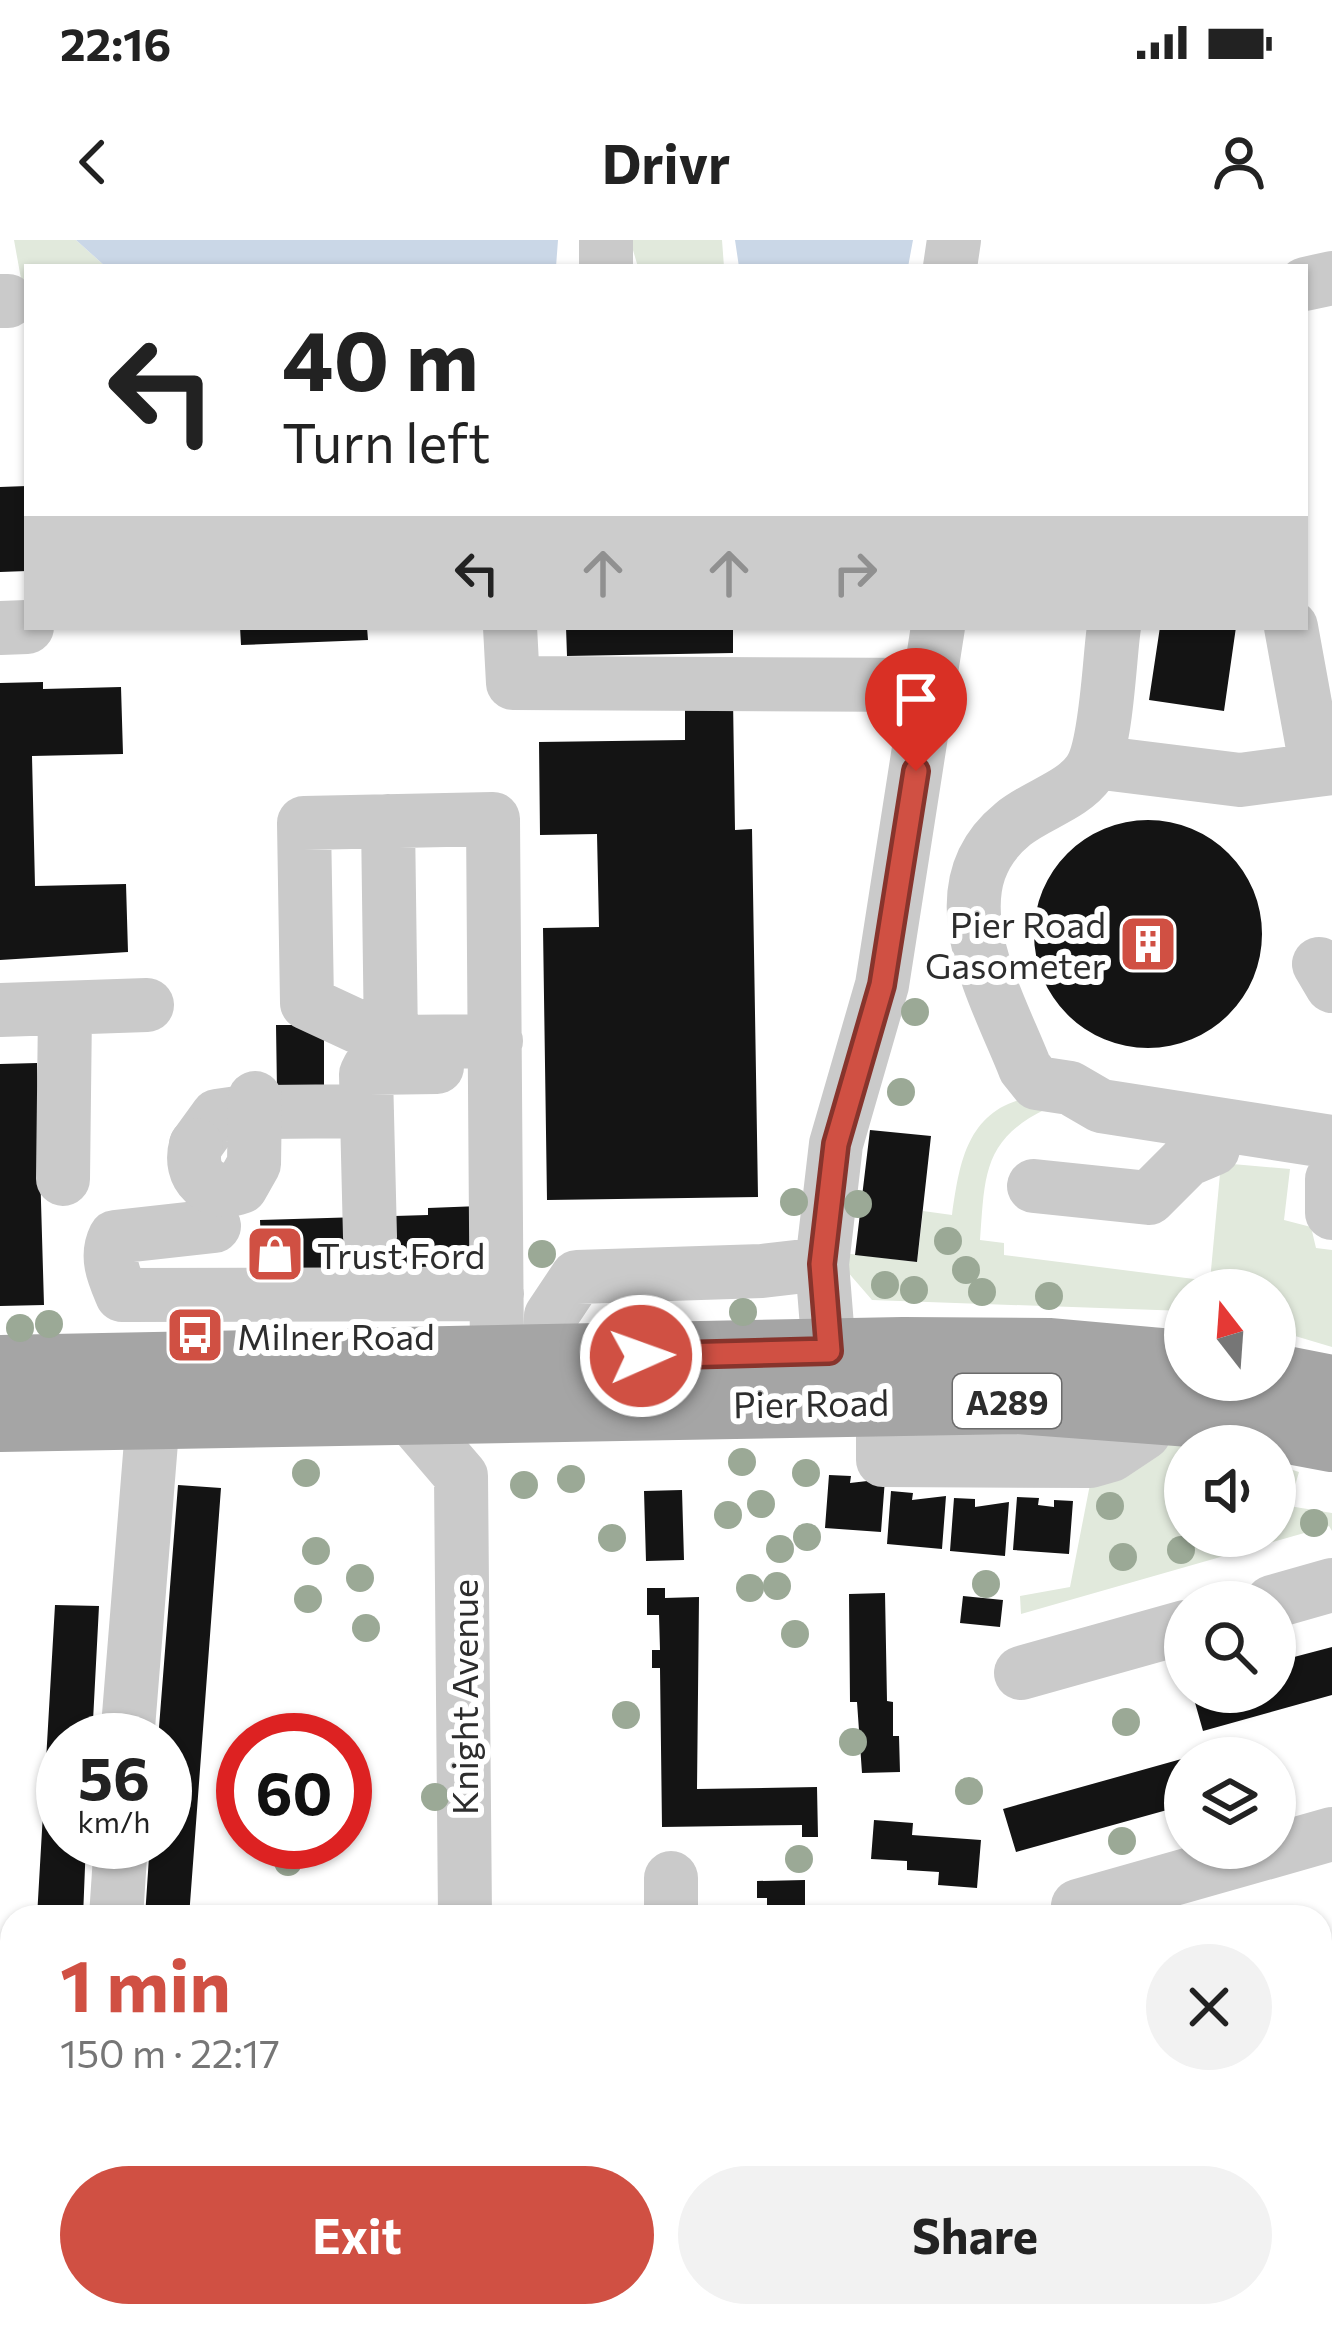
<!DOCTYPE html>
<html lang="en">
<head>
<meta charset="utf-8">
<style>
	:root { --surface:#fff; --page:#f2f2f2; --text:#222; --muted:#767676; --accent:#d05043 }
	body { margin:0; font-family:Commissioner,sans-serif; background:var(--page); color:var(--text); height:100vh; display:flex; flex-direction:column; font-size:45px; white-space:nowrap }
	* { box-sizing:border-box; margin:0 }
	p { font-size:39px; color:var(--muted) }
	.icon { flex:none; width:66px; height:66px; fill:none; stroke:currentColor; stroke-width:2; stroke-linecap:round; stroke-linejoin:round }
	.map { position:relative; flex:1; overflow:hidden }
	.panel { position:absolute; left:0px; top:1665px; width:1332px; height:423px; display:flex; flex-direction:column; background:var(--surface); border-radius:36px 36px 0 0; box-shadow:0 3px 9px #0004 }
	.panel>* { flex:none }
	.top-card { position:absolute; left:24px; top:24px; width:1284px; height:366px; border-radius:0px; box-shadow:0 3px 9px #0004; background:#fff; color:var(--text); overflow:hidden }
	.needle { width:78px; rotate:343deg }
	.buttons { position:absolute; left:1164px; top:1029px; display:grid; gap:24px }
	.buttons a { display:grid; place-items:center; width:132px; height:132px; border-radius:50%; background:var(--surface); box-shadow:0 3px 9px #0004; font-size:60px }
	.speed { position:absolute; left:36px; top:1473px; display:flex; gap:24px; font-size:60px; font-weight:700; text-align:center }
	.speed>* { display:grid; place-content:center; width:156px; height:156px; border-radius:50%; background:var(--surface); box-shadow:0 3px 9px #0004; line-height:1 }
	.speed small { font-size:30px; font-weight:400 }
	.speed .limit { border:18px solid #d22; background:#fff; color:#111 }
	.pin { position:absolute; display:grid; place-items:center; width:102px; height:102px; color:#fff; margin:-123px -51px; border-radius:50% 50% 50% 0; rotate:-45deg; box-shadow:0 0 12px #0007 }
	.pin .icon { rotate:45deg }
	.me { position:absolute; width:132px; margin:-66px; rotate:88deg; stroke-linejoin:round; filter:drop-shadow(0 0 9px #0008) }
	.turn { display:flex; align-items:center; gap:42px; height:252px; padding:0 60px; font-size:54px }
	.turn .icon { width:156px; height:156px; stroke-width:2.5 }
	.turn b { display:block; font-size:84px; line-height:102px }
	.lanes { display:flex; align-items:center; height:114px; padding:0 60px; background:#0003; justify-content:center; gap:60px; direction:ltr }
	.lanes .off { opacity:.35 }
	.round { display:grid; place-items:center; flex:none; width:126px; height:126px; border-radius:63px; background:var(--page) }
	.summary { display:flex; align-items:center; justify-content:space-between; height:204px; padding:0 60px }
	h1 { font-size:72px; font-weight:700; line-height:90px; color:var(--accent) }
	.action { display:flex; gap:24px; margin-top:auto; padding:24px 60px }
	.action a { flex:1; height:138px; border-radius:72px; background:var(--accent); color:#fff; font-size:48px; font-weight:700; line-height:138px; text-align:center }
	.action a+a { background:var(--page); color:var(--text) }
	.status { display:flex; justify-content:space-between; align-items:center; height:84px; padding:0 60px; background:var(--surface); direction:ltr }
	.status svg { height:33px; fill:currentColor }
	header { display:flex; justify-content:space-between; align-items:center; height:156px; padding:0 60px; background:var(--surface); font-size:54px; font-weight:700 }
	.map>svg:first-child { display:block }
	.green { fill:#e1e9dc }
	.water { fill:#cad7e7 }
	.building { fill:#141414 }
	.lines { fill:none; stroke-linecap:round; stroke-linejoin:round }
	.minor { stroke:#cacaca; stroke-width:54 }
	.major { stroke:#a5a5a5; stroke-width:66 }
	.minor-bridge { stroke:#cacaca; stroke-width:54 }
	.tree { fill:#9ba996 }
	.route-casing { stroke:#87342c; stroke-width:30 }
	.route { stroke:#d05043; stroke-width:21 }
	.labels { text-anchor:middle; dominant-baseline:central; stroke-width:12; stroke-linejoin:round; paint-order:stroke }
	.shield { fill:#fff; stroke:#6c6c6c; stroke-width:3 }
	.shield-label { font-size:33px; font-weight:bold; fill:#2d2d2d }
	.poi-label { font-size:36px; fill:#2d2d2d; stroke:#fff; text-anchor:start }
	.street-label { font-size:36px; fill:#2d2d2d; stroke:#fff }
</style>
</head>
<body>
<div class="status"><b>22:16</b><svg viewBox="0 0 49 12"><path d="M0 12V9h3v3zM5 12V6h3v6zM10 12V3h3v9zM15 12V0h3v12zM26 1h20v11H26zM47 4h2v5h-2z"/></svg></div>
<header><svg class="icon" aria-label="back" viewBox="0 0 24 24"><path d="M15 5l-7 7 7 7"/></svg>Drivr<svg class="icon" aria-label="person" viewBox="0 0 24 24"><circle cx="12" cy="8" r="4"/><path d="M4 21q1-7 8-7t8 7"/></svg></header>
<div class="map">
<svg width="1332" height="2086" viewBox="0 0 1332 2086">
	<rect width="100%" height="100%" fill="#fff"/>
	<!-- green -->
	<path class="green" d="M14,0h62l30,27h-79v45z
		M630,0h92l2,27h-86z
		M1019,860l27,9c-64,31 -61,68 -66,131l24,3v12l206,26 11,-118 69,6 -6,51 27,7 5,21 16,2v97l-57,-17v-40h-90v21l-313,-11 -26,-30 -3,-17 74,9 6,-51 29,4c7,-49 14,-99 67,-115z
		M1154,1203l31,3v90h90v-72l24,8 -10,34 43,7v18l-3,-5 -308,88 -1,-18 50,-9 22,-113z
		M909,2076h155l4,9 -159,1z
		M1203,2076h68l25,10h-95z"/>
	<!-- water -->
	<path class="water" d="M76,0h482l-2,27h-450z
		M735,0h178l-5,27h-169z"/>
	<!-- building -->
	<path class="building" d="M27,246v85l-27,1v-85z
		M240,387h127l1,13 -127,5z
		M566,387h167v26l-166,3z
		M1160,387h76l-12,84 -75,-11z
		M43,442v7l78,-2 2,67 -91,2 3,130 91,-2 2,68 -128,8v-277z
		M733,459l2,131 17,-1 6,368 -211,3 -4,-272 56,-1 -2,-93 -57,1 -1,-93 146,-2v-40z
		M1034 694a114 114 0 1 1 228 0a114 114 0 1 1-228 0Z
		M276,785h48v66h-47z
		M37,823l7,242 -44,1v-242z
		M870,890l61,6 -14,126 -62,-7z
		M480,966l2,59 -220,7 -2,-52 168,-5v-7z
		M829,1235l22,1 -1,7 35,-4 -4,53 -56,-4z
		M178,1245l43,3 -32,429h-44l5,-75h15v-102h-7z
		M682,1250l2,70 -38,1 -2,-70z
		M891,1251l22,2 -1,7 34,-4 -4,53 -55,-5z
		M1017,1257l22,1 -1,7 16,2v-7l19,1 -4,53 -56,-4z
		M954,1258l21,1v8l34,-5 -4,54 -55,-5z
		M647,1348h18v10l34,-1 -2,192 120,-2 1,50h-16v-12l-140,2 -2,-159h-8v-18h8l-1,-35h-12z
		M885,1353l2,108 6,1v34h6l1,36 -38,1 -5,-71h-7l-1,-108z
		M963,1356l40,4 -3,27 -40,-4z
		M55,1365l44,1 -7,134h-29v102h23l-3,75h-46z
		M1332,1407v48l-129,36 -11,-39h83v-30z
		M1185,1518v47l-169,47 -13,-43z
		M874,1580l39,3 -1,12 69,5 -4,48 -39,-3 1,-13 -32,-2v-9l-36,-2z
		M805,1640v37h-38v-19h-10v-17z
		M1332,1735v45l-12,4v-46z
		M41,2076h46l1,10h-47z
		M148,2076h44l1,10h-45z
		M786,2076h38v10h-37z
		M1098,2076h47l3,10h-47z"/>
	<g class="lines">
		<!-- minor -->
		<path class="minor" d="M606,27v-27
			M950,27l4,-27
			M1305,44l27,-6
			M0,61h8
			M510,387l3,56 416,2
			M1114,387c-5,33 -7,120 -25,145 -17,24 -53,33 -76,52 -80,65 -18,168 12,244l12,15 33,5 31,18 231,36
			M1291,387l26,143
			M0,388l27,-1
			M1095,522l145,18 92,-12
			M388,581l3,221
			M1319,724l13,22
			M0,770l147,-5
			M496,801l-105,1 -84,-39 -3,-180 189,-4 4,540
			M265,872l102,-1
			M196,905l21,-29 28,-4
			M63,939l2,-169
			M1332,939v34
			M1034,946l115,12 38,-38 26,-11 5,-23
			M214,986l-99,11c-10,20 -1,39 7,58l375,-1
			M370,997l-4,-163 3,-6 68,-1
			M829,1111l-7,-87 14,-120 46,-159 56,-358
			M550,1118l1,-42 26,-39 185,-6 60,-7
			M883,1161v59l207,1 21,-6 33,-22 5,-24
			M407,1173l54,63 4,441
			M1272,1362l60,-17
			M1021,1433l164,-46
			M127,1500l26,-323
			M671,1638v39
			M1078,1666l254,-72
			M116,1677l5,-75
			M121,2076l1,10
			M468,2076v10
			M883,2076l1,10
			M1303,2076l29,10
			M1190,2086v-10"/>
		<!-- major -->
		<path class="major" d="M0,1128l903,-18 148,1 134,12
			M1275,1137l57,11
			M0,1179l1017,-18 187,14 128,24"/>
		<!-- minor-bridge -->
		<path class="minor-bridge" d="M196,905c-9,31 15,53 45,42l13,-23 1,-66"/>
	</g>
	<!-- trees -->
	<g class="tree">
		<circle cx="915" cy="772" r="14"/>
		<circle cx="901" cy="852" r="14"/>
		<circle cx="794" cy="962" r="14"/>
		<circle cx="858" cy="964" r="14"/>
		<circle cx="948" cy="1001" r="14"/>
		<circle cx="542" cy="1014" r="14"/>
		<circle cx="966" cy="1030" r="14"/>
		<circle cx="885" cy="1045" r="14"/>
		<circle cx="914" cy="1050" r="14"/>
		<circle cx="982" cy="1052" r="14"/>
		<circle cx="1049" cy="1056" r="14"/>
		<circle cx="743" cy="1072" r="14"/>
		<circle cx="615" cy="1077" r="14"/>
		<circle cx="49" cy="1084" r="14"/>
		<circle cx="20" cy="1088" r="14"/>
		<circle cx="742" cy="1222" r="14"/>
		<circle cx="306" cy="1233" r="14"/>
		<circle cx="806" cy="1233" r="14"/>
		<circle cx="571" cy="1239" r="14"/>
		<circle cx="524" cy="1245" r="14"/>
		<circle cx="761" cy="1264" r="14"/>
		<circle cx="1110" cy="1266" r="14"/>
		<circle cx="728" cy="1275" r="14"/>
		<circle cx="1314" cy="1283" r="14"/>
		<circle cx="807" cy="1297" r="14"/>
		<circle cx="612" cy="1298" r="14"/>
		<circle cx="780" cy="1309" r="14"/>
		<circle cx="1181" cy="1310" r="14"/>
		<circle cx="316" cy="1311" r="14"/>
		<circle cx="1123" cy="1317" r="14"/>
		<circle cx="360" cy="1338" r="14"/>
		<circle cx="986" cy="1344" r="14"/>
		<circle cx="777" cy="1346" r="14"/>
		<circle cx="750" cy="1348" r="14"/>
		<circle cx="308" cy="1359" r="14"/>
		<circle cx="366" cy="1388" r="14"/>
		<circle cx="795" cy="1394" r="14"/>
		<circle cx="626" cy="1475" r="14"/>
		<circle cx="1126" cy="1482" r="14"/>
		<circle cx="853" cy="1502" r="14"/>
		<circle cx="969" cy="1551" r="14"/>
		<circle cx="435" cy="1557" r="14"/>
		<circle cx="1122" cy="1601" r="14"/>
		<circle cx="799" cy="1619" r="14"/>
		<circle cx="288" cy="1622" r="14"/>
	</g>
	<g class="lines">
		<defs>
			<path id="route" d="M641,1116l188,-5 -7,-87 14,-120 46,-159 34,-214"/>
		</defs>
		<!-- route casing -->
		<use href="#route" class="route-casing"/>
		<!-- route -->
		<use href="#route" class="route"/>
	</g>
	<!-- icons -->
	<defs>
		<symbol id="building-square" viewBox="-11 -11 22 22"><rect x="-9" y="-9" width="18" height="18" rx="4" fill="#d05043" stroke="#fff"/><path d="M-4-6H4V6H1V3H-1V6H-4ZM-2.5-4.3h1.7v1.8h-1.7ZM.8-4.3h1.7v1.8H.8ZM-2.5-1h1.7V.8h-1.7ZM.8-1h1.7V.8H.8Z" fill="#fff"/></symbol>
		<symbol id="shop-square" viewBox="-11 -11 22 22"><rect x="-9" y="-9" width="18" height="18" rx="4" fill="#d05043" stroke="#fff"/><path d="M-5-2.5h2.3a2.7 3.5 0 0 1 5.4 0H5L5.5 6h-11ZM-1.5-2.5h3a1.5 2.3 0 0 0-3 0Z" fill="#fff"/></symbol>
		<symbol id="bus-square" viewBox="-11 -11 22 22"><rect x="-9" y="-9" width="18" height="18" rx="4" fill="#d05043" stroke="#fff"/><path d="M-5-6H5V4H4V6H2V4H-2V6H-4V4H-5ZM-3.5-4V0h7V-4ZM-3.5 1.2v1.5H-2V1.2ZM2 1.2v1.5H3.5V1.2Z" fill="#fff"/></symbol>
	</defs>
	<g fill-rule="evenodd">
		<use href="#building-square" x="1115" y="671" width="66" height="66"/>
		<use href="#shop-square" x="242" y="981" width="66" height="66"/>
		<use href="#bus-square" x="162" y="1062" width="66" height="66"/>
	</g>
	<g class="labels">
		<!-- shield labels -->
		<rect class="shield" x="953" y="1134" width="108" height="54" rx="9"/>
		<g class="shield-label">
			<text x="1007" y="1161">A289</text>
		</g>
		<!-- poi labels -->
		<g class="poi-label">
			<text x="1106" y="683" text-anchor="end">Pier Road<tspan x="1106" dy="41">Gasometer</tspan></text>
			<text x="317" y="1014">Trust Ford</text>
			<text x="237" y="1095">Milner Road</text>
		</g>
		<!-- street labels -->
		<g class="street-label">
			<text transform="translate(811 1162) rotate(-1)">Pier Road</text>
			<text transform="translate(463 1457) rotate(-90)">Knight Avenue</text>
		</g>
	</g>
</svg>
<div class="buttons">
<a><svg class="needle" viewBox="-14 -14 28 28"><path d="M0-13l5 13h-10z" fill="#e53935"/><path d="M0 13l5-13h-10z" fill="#767676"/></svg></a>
<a><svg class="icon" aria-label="sound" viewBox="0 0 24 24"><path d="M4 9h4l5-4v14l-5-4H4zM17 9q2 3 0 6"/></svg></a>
<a><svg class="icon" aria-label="search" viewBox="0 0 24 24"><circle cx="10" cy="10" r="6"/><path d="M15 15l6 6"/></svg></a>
<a><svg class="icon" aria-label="layers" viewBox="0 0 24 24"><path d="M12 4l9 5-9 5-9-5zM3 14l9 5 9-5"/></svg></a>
</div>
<div class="speed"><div>56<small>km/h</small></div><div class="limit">60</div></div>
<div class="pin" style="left:916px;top:531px;background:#d93025"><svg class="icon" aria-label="arrive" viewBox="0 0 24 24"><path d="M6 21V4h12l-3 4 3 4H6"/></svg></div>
<svg class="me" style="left:641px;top:1116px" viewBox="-20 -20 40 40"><circle r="17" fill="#d05043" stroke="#fff" stroke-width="3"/><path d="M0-11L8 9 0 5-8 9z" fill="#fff"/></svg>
<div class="top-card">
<div class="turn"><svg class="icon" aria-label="left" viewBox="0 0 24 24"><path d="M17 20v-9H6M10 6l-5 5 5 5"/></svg><div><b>40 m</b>Turn left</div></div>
<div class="lanes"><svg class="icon" aria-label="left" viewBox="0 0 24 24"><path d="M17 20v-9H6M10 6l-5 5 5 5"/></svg><svg class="icon off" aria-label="ahead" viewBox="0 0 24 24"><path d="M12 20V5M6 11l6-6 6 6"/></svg><svg class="icon off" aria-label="ahead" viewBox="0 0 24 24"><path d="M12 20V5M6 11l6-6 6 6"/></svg><svg class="icon off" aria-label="right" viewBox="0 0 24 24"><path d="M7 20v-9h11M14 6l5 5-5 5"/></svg></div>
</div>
<section class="panel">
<div class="summary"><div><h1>1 min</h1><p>150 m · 22:17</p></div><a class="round"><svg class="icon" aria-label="close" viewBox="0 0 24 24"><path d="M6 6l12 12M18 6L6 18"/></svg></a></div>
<div class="action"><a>Exit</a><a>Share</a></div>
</section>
</div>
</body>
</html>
